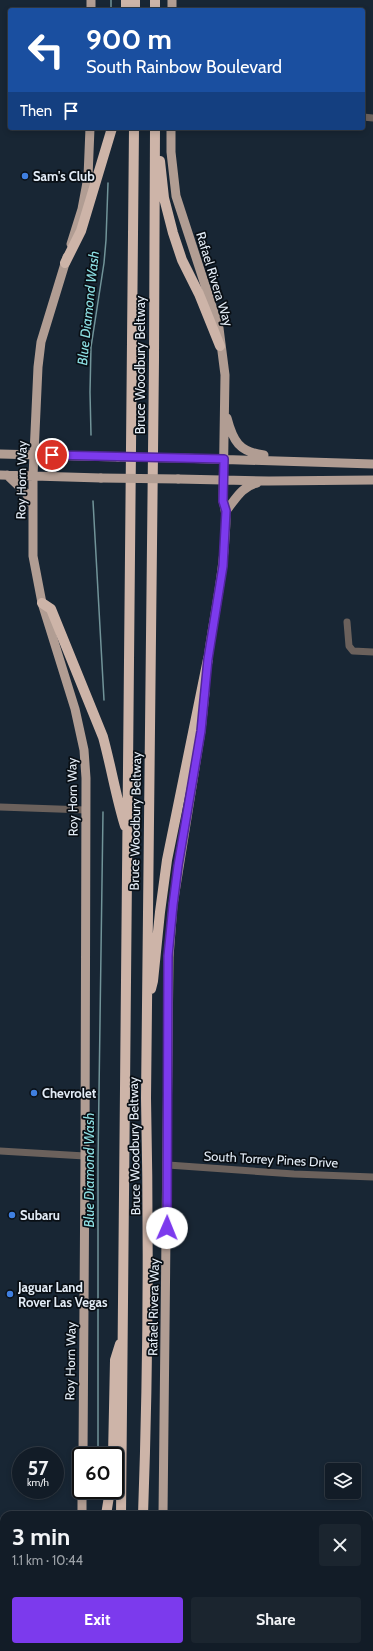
<!DOCTYPE html>
<html lang="en">
<head>
<meta charset="utf-8">
<style>
	:root { --surface:#121c27; --page:#1b252f; --text:#f1f3f6; --muted:#9ca1a7; --line:#313a44; --accent:#7c3aed }
	body { margin:0; font-family:Cabin,sans-serif; background:var(--page); color:var(--text); height:100vh; display:flex; flex-direction:column; font-size:15px; white-space:nowrap }
	* { box-sizing:border-box; margin:0 }
	p { font-size:13px; color:var(--muted) }
	.icon { flex:none; width:22px; height:22px; fill:none; stroke:currentColor; stroke-width:2; stroke-linecap:round; stroke-linejoin:round }
	.map { position:relative; flex:1; overflow:hidden }
	.side { position:absolute; left:0px; top:1511px; width:373px; height:140px; display:flex; flex-direction:column; background:var(--surface); border-radius:12px 12px 0 0; box-shadow:0 2px 6px #0003,0 0 0 1px var(--line) }
	.side>* { flex:none }
	.guide { position:absolute; left:8px; top:8px; width:357px; height:122px; border-radius:4px; box-shadow:0 2px 6px #0003,0 0 0 1px var(--line); background:#1a4fa0; color:#fff; overflow:hidden }
	.tools { position:absolute; left:325px; top:1463px; display:grid; gap:8px }
	.tools a { display:grid; place-items:center; width:36px; height:36px; border-radius:4px; background:var(--surface); box-shadow:0 2px 6px #0003,0 0 0 1px var(--line); font-size:20px }
	.speed { position:absolute; left:12px; top:1447px; display:flex; gap:8px; font-size:20px; font-weight:700; text-align:center }
	.speed>* { display:grid; place-content:center; width:52px; height:52px; border-radius:50%; background:var(--surface); box-shadow:0 2px 6px #0003,0 0 0 1px var(--line); line-height:1 }
	.speed small { font-size:10px; font-weight:400 }
	.speed .limit { border:2px solid #111; border-radius:6px; background:#fff; color:#111 }
	.pin { position:absolute; display:grid; place-items:center; width:34px; height:34px; color:#fff; margin:-17px; border:2px solid #fff; border-radius:50%; box-shadow:0 1px 4px #0007 }
	.me { position:absolute; width:44px; margin:-22px; rotate:1deg; stroke-linejoin:round; filter:drop-shadow(0 0 3px #0008) }
	.turn { display:flex; align-items:center; gap:14px; height:84px; padding:0 12px; font-size:18px }
	.turn .icon { width:52px; height:52px; stroke-width:2.5 }
	.turn b { display:block; font-size:28px; line-height:34px }
	.then { display:flex; align-items:center; height:38px; padding:0 12px; background:#0003; gap:8px; font-size:15px }
	.round { display:grid; place-items:center; flex:none; width:42px; height:42px; border-radius:4px; background:var(--page) }
	.overview { display:flex; align-items:center; justify-content:space-between; height:68px; padding:0 12px }
	h1 { font-size:24px; font-weight:700; line-height:30px }
	.primary-button { display:flex; gap:8px; margin-top:auto; padding:8px 12px }
	.primary-button a { flex:1; height:46px; border-radius:4px; background:var(--accent); color:#fff; font-size:16px; font-weight:700; line-height:46px; text-align:center }
	.primary-button a+a { background:var(--page); color:var(--text) }
	.map>svg:first-child { display:block }
	.lines { fill:none; stroke-linecap:round; stroke-linejoin:round }
	.stream { stroke:#719499; stroke-width:1.5 }
	.minor { stroke:#6b615c; stroke-width:7 }
	.major { stroke:#b19d93; stroke-width:9 }
	.highway { stroke:#cdb4a8; stroke-width:10 }
	.major-bridge { stroke:#b19d93; stroke-width:9 }
	.route-casing { stroke:#51269a; stroke-width:10 }
	.route { stroke:#7c3aed; stroke-width:7 }
	.shop-dot { fill:#3f7fe0; stroke:#090f15; stroke-width:1.5 }
	.labels { text-anchor:middle; dominant-baseline:central; stroke-width:3.5; stroke-linejoin:round; paint-order:stroke }
	.poi-label { font-size:13px; font-weight:bold; fill:#e3ecf6; stroke:#090f15; text-anchor:start }
	.street-label { font-size:13px; fill:#e3ecf6; stroke:#090f15 }
	.water-label { font-size:14px; font-style:italic; fill:#8de0e4; stroke:#090f15 }
</style>
</head>
<body>
<div class="map">
<svg width="373" height="1651" viewBox="0 0 373 1651">
	<rect width="100%" height="100%" fill="#182634"/>
	<g class="lines">
		<!-- stream -->
		<path class="stream" d="M111,10v-10
			M91,435l-1,-43 1,-45 13,-84 2,-23 2,-57
			M93,501l11,199
			M98,1456v-294l5,-350
			M97,1495v-5
			M96,1651v-4"/>
		<!-- minor -->
		<path class="minor" d="M363,117l10,1
			M347,622l2,24 4,5 20,1
			M0,807l86,3
			M0,1151l85,5
			M168,1165l126,9 79,3
			M369,1531h4"/>
		<!-- major -->
		<path class="major" d="M91,10v-10
			M172,10v-10
			M171,128v24l5,44 43,132 6,47 -2,126c4,12 3,24 2,36 -2,44 -13,86 -18,129
			M71,244l11,-35 6,-32 2,-49
			M67,257l-26,85 -3,25 -5,109v80l9,47 33,106 9,41 2,28 -1,378 -2,300
			M227,418c6,23 12,34 37,37
			M0,454l118,3
			M179,458l194,6
			M0,475l101,3
			M7,475l19,18 6,11
			M178,479l91,2 104,-1
			M226,511c9,-11 16,-25 31,-28
			M82,1515v-25
			M163,1515l6,-558 4,-52 28,-174 4,-38
			M188,1647l1,4"/>
		<!-- highway -->
		<path class="highway" d="M126,10v-10
			M135,10v-10
			M155,10v-10
			M160,161l4,37 9,35 9,27 17,34 21,52
			M65,263l16,-32 31,-103
			M42,603l9,6 52,128c8,29 13,60 22,89
			M151,989l2,-8 7,-69 7,-52 41,-201
			M113,1456l2,-96 5,-16
			M106,1515l4,-25
			M121,1515l13,-1387
			M143,1515c5,-139 6,-278 3,-417l8,-738 1,-232
			M142,1647v4
			M175,1647l2,4
			M62,1651l1,-4
			M121,1651v-4"/>
		<!-- major-bridge -->
		<path class="major-bridge" d="M118,457l61,1
			M101,478l77,1"/>
	</g>
	<g class="lines">
		<defs>
			<path id="route" d="M52,455l172,4 -1,42 3,10 -3,55 -15,93 -7,72 -23,135 -5,39 -5,51 -1,272"/>
		</defs>
		<!-- route casing -->
		<use href="#route" class="route-casing"/>
		<!-- route -->
		<use href="#route" class="route"/>
	</g>
	<!-- markers -->
	<g class="shop-dot">
		<circle cx="25" cy="176" r="4"/>
		<circle cx="34" cy="1093" r="4"/>
		<circle cx="12" cy="1215" r="4"/>
		<circle cx="10" cy="1294" r="4"/>
	</g>
	<g class="labels">
		<!-- poi labels -->
		<g class="poi-label">
			<text x="33" y="176">Sam's Club</text>
			<text x="42" y="1093">Chevrolet</text>
			<text x="20" y="1215">Subaru</text>
			<text x="18" y="1287">Jaguar Land<tspan x="18" dy="15">Rover Las Vegas</tspan></text>
		</g>
		<!-- street labels -->
		<g class="street-label">
			<text transform="translate(215 279) rotate(73)">Rafael Rivera Way</text>
			<text transform="translate(140 365) rotate(-90)">Bruce Woodbury Beltway</text>
			<text transform="translate(21 480) rotate(-89)">Roy Horn Way</text>
			<text transform="translate(72 797) rotate(-91)">Roy Horn Way</text>
			<text transform="translate(135 821) rotate(-89)">Bruce Woodbury Beltway</text>
			<text transform="translate(134 1146) rotate(-91)">Bruce Woodbury Beltway</text>
			<text transform="translate(271 1159) rotate(3)">South Torrey Pines Drive</text>
			<text transform="translate(153 1307) rotate(-89)">Rafael Rivera Way</text>
			<text transform="translate(70 1361) rotate(-89)">Roy Horn Way</text>
		</g>
		<!-- water labels -->
		<g class="water-label">
			<text transform="translate(88 308) rotate(-84)">Blue Diamond Wash</text>
			<text transform="translate(89 1170) rotate(-90)">Blue Diamond Wash</text>
		</g>
	</g>
</svg>
<div class="tools">
<a><svg class="icon" aria-label="layers" viewBox="0 0 24 24"><path d="M12 4l9 5-9 5-9-5zM3 14l9 5 9-5"/></svg></a>
</div>
<div class="speed"><div>57<small>km/h</small></div><div class="limit">60</div></div>
<div class="pin" style="left:52px;top:455px;background:#d93025"><svg class="icon" aria-label="arrive" viewBox="0 0 24 24"><path d="M6 21V4h12l-3 4 3 4H6"/></svg></div>
<svg class="me" style="left:167px;top:1228px" viewBox="-20 -20 40 40"><circle r="19" fill="#fff"/><path d="M0-13L10 11 0 6-10 11z" fill="#7c3aed"/></svg>
<div class="guide">
<div class="turn"><svg class="icon" aria-label="left" viewBox="0 0 24 24"><path d="M17 20v-9H6M10 6l-5 5 5 5"/></svg><div><b>900 m</b>South Rainbow Boulevard</div></div>
<div class="then">Then<svg class="icon" aria-label="arrive" viewBox="0 0 24 24"><path d="M6 21V4h12l-3 4 3 4H6"/></svg></div>
</div>
<section class="side">
<div class="overview"><div><h1>3 min</h1><p>1.1 km · 10:44</p></div><a class="round"><svg class="icon" aria-label="close" viewBox="0 0 24 24"><path d="M6 6l12 12M18 6L6 18"/></svg></a></div>
<div class="primary-button"><a>Exit</a><a>Share</a></div>
</section>
</div>
</body>
</html>
